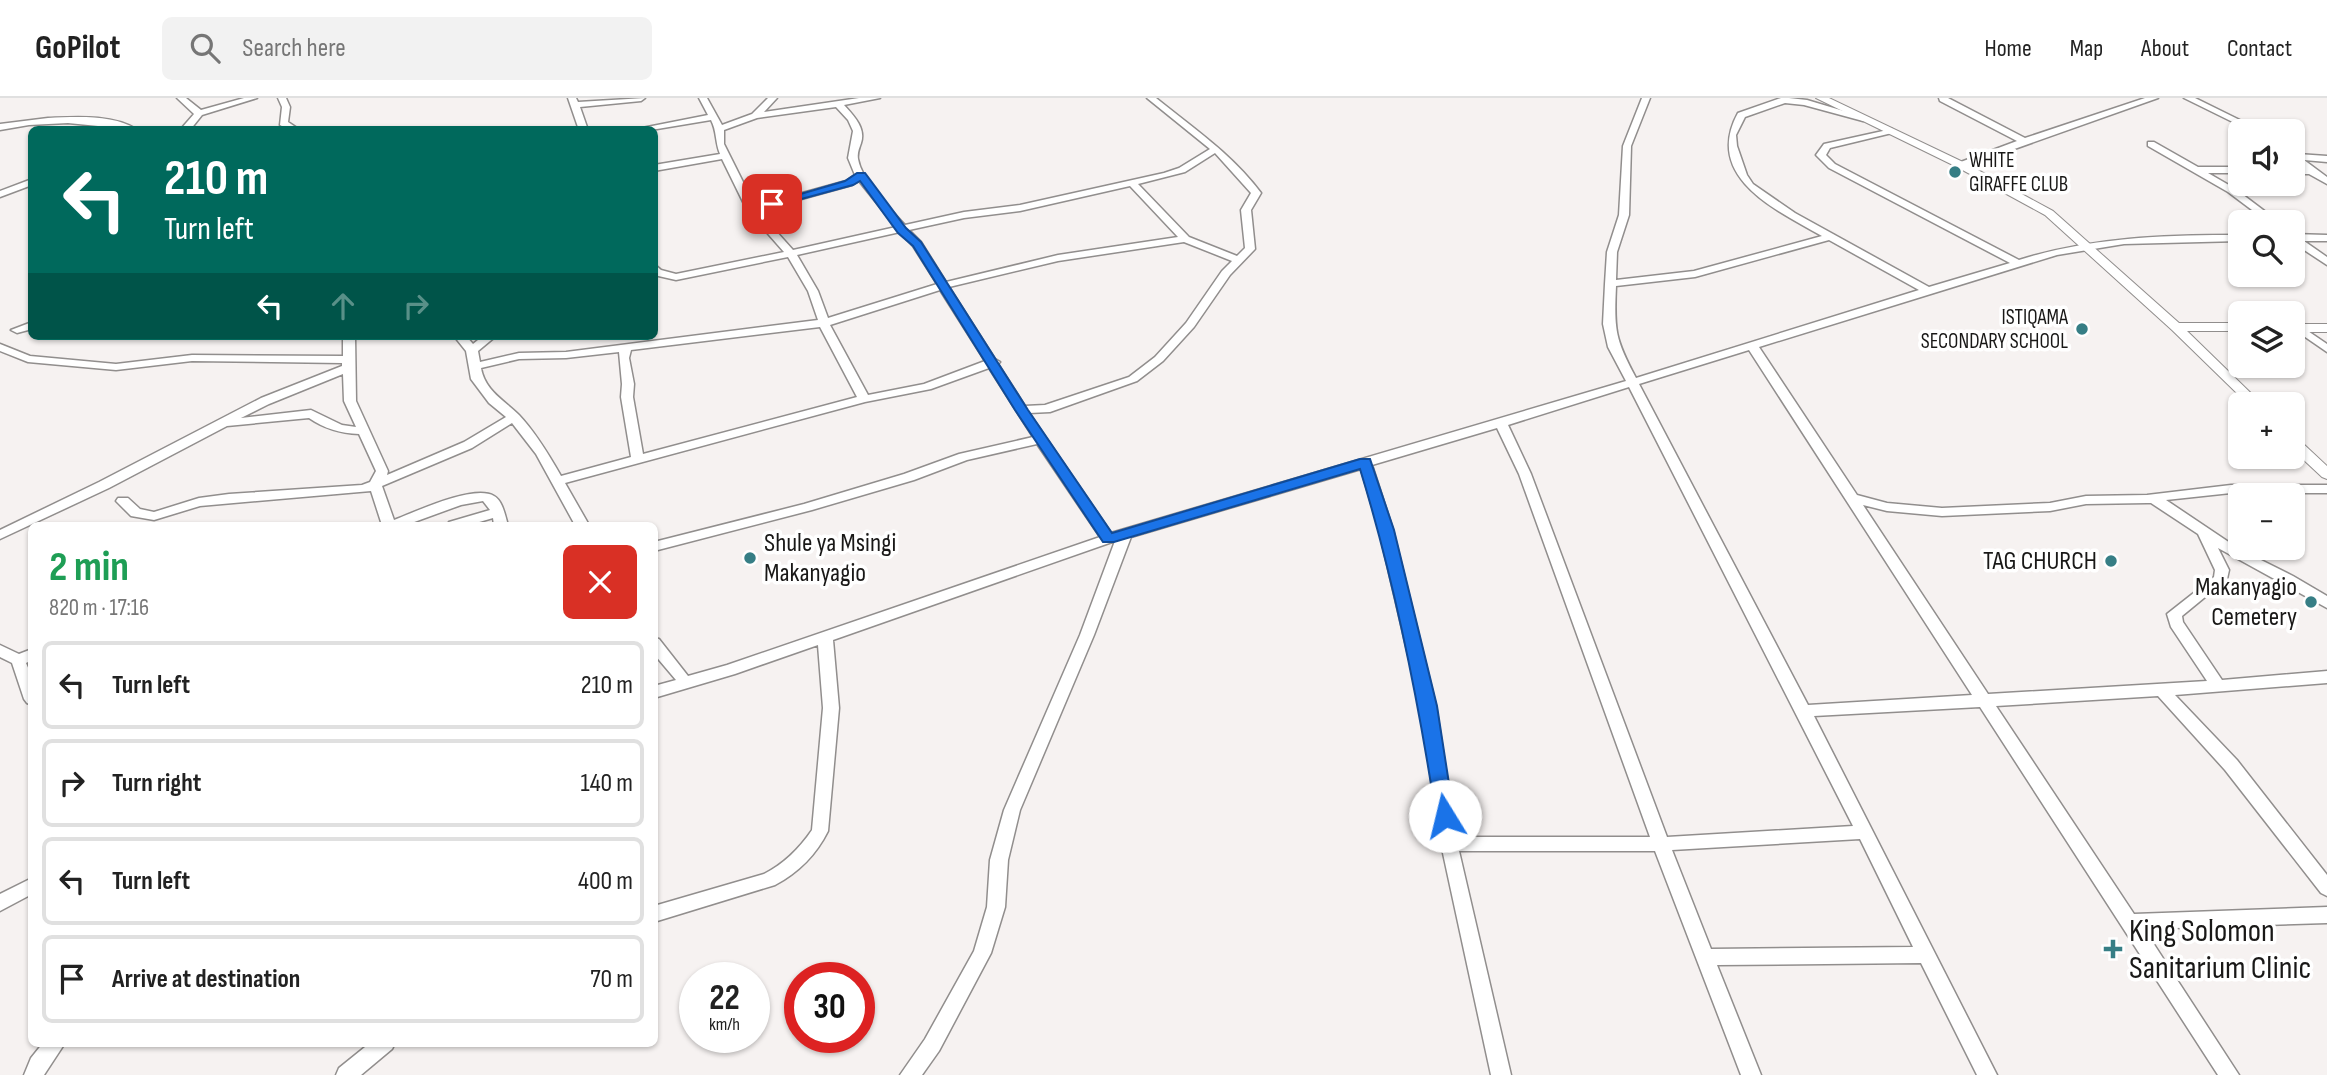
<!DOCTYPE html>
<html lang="en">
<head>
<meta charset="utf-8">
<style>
	:root { --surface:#fff; --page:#f2f2f2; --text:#222; --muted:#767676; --line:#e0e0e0 }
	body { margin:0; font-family:"Sofia Sans Condensed",sans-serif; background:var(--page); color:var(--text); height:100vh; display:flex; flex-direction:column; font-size:26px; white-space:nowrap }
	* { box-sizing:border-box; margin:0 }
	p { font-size:23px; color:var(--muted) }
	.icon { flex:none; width:38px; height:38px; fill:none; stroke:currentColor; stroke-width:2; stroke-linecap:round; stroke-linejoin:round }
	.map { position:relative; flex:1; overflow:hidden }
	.side { position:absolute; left:28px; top:424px; width:630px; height:525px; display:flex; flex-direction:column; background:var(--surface); border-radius:10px; box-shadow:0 2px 5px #0004 }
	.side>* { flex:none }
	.guide { position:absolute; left:28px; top:28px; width:630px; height:214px; border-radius:10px; box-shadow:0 2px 5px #0004; background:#00695c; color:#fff; overflow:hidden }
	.fabs { position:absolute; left:2228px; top:21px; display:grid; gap:14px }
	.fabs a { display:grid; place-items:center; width:77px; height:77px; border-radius:10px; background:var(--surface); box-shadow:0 2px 5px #0004; font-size:35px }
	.speed { position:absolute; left:679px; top:864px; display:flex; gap:14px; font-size:35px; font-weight:700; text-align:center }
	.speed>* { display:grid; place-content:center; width:91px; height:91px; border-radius:50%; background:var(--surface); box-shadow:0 2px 5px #0004; line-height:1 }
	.speed small { font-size:18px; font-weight:400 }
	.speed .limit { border:10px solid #d22; background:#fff; color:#111 }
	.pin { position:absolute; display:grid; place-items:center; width:60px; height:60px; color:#fff; margin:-30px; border-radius:14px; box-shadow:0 4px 10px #0006 }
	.me { position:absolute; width:77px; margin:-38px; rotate:351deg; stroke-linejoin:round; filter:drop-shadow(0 0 5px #0008) }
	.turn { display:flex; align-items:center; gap:24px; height:147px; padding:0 21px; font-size:32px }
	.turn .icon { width:91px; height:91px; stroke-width:2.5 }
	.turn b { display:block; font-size:49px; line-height:60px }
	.lanes { display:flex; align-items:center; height:66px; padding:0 21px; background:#0003; justify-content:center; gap:35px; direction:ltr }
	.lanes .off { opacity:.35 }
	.round { display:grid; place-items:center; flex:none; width:74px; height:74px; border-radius:10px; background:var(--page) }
	.headline { display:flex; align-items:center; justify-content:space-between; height:119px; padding:0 21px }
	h1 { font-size:42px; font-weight:700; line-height:52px; color:#1e9e55 }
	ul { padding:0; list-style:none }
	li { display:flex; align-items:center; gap:21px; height:88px; margin:0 14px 10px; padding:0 7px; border:4px solid var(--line); border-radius:10px }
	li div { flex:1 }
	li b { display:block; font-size:26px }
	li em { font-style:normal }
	header { display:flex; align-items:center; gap:42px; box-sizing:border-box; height:98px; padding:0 35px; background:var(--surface); border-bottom:2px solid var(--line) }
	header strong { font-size:33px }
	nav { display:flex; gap:38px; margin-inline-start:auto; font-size:24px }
	.search { width:490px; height:63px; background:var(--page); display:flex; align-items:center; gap:18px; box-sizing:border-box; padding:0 24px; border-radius:10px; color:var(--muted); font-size:26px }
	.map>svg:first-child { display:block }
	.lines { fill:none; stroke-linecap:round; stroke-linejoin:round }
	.minor-casing { stroke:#918e8d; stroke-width:3 }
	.tertiary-casing { stroke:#918e8d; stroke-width:2 }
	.minor { fill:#fff; fill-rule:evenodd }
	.tertiary { fill:#fff; fill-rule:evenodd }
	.route { fill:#1a73e8; stroke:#114b97; stroke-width:2 }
	.poi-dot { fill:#367e85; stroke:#fff; stroke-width:2.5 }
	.labels { text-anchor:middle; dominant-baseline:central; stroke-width:7; stroke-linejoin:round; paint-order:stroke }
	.far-poi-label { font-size:21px; fill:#191817; stroke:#fff; text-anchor:start }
	.poi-label { font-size:26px; fill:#191817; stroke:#fff; text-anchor:end }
	.near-poi-label { font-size:32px; fill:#191817; stroke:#fff; text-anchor:start }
</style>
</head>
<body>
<header>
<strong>GoPilot</strong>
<div class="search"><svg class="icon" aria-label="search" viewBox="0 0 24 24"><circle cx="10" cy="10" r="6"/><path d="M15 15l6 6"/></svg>Search here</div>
<nav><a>Home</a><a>Map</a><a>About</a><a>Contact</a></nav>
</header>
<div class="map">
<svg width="2327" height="977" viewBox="0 0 2327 977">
	<rect width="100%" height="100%" fill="#f6f2f1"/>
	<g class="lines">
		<defs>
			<path id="minor" d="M177,0h9l15,12 43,-12h13l-55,17 -12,15h-10l14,-16z
				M278,0h8l4,9 -2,15 12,8h-11l-9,-5 2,-18z
				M568,0h8l2,4 67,-4 -4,3 -61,6 8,23h-9z
				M699,0h8l15,27 30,-11 16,-16h9l-13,14 95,-14h21l-36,7c10,11 22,23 17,38 -2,6 -4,10 -3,16 4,22 31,49 47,66l59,-13 56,-7 144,-32 15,-5 31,-19 -63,-51h9c37,30 76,56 105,95l-10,17 4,39 -25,26 -36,52 -31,34 -26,20 -87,31 -21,1 82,120 515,-152 -18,-34 -5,-23 2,-40 2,-32 12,-37 4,-69 19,-48h8l-19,48 -2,69 -12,37 -1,28 78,-9 128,-35c-46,-26 -119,-59 -84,-123l43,-15h8l18,2 60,18 -4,3 -59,-16 -19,-2 -40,14 -9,18 1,11 10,29 6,9 42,29 134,74 81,-24 -181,-95 -13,-13 8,-11 68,-15v4l-62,15 -4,7 9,9 184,96c73,-23 146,-25 221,-25v6l-116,3 -67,11 -298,92 98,148 30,8 55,5 108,-5 36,-7 61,-1 84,-10h96v8h-96l-65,7 73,49 54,27 34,20v12l-109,-60 11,22 -2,9 -45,37 1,6 39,58 105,-9v12l-152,12 62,65 90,115v21l-6,-3 -96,-123 -67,-74 -162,10 138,208 193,-7v16l-183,6 95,146h-21l-238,-368 -166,9 183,359h-20l-56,-112 -204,2 44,110h-20l-86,-224h-196l52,224h-20l-50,-231 -21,-138 -41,-176 -18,-61 -230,68 -37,98 -74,175 -12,50 -3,47 -14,46 -52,98 -17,24h-22l25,-36 49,-88 13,-44 3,-47 14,-50 76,-175 35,-94 -282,99 6,68 -11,123c-12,24 -29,41 -53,54l-121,37v-16l110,-32c21,-11 35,-25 48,-44l11,-122 -5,-63 -83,29 -81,24v-12l22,-6 -22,-26v-16l5,1 29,37 39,-11 373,-128 -63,-93 -70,16 -53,20 -102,30 -158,41v-9l150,-38 100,-30 55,-20 74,-17 -44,-69 -58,21 -66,13 -300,81 24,42h-14l-39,-71 -24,-31 -40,25 -90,38 12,34c21,-8 80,-36 100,-24 9,5 11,20 14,29h-14l-1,-7 -24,7h-22l2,-3 41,-12 -7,-9 -22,4 -55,20h-24l-11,-34 -171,15 -46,14 -23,-4 -15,-15 2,-3h10l12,11 14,3 45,-14 30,-4 133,-9 8,-3 6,-11 -17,-37c-19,-1 -34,-5 -50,-16l-82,8 -118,62 -109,51v-9l99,-48 162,-84 81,-32v-3l-150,-2 -76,9 -88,-8 -28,-11v-7l30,12 86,8 76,-9 151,1v-20h12l1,65 32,70 -1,4 77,-33 42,-25 -17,-14 -18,-24 -5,-28 -12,-15h12l7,8 10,-8h13l-18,15 2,11 39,-9 47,-1 252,-32 -10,-29 -20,-34 -112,23 -22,-5v-11l7,6 15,4 108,-22 -37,-42 -25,-51 -68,12v-6l66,-11c-5,-12 -3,-23 -9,-34l-60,10h-19l76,-15zM836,9l12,13 5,11 -5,27 7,17 -9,6 -91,25 -31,-62v-14l33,-12zM1215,55l36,40 -10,17 4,38 -8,8 -48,-19 -51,-53 47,-12zM859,83l37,46 -103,23 -35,-39 94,-26zM1130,88l48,51 -120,18 -112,27 -25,-40 -12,-12 55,-12 56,-7zM900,134l13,14 24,38 -109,34 -10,-27 -21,-36zM1829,142l90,50 -283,88c-21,-39 -22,-48 -20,-92l79,-9zM1184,144l48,19 -10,10 -36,52 -31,34 -26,20 -84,28 -20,1 -27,-42 2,-2 -5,-3 -46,-72 109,-26zM940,192l45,71 -61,23 -56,11 -38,-70zM820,229l37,70 -214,57 -10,-57 1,-13 -5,-26 2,-8zM1749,252l223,345 -164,10 -169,-321zM619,254l3,32 -1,13 10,60 -70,19c-12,-21 -25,-43 -42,-61 -15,-15 -34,-24 -38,-47l38,-9 47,-1zM343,276l1,27 12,26 -14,-2 -31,-15 -70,8 28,-14zM1629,289l224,439 -186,11 -136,-363 -23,-49zM1497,330l22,46 131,363h-194l-20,-131 -43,-176 -21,-65zM2147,405h4l47,31 17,36 -1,7 -47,37 4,13 36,54 -219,13 -125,-189 24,6 55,5 108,-5 36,-7zM1860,741l53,108 -202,2 -39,-99z
				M1939,0h9l77,40 120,-40h13l-197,70 -3,-1v-4l59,-22 -77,-40z
				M2184,0h11l67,33h-11z
				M48,20c28,-1 65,-4 90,12l-70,-7 -39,2 -29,5v-6z
				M2148,44h6l44,25h42v6h-32l26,15 45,34h-11l-40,-30 -80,-46z
				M2292,53l6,3 29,2v6l-23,-2 23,17v7l-18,-10h-17v-6h10l-10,-9z
				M32,81v6l-32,12v-6z
				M2292,136l35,1v6h-23l23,16v8l-35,-23z
				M32,224v7l-15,4 -6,-3z
				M2299,227l28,19v8l-32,-22 -2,-2z
				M0,547l19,9 13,-5v11l-6,3 6,14v28l-5,-2 -3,-4 -12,-36 -12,-6z
				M32,780v16l-32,17v-17z
				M43,945h22l-21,32h-20l7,-17z
				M370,945h25l-3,6 -31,26h-25l3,-7z"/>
			<path id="tertiary" d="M1816,0h13l136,65 88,48 126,112h61v8h-53l75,73h-14l-76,-74 -127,-115 -88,-48z
				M2292,226h35v8h-35z
				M2292,339l5,1 30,28v13l-5,-2 -30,-28z"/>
		</defs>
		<!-- minor casing -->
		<use href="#minor" class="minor-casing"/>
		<!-- tertiary casing -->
		<use href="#tertiary" class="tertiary-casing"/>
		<!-- minor -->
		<use href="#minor" class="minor"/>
		<!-- tertiary -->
		<use href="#tertiary" class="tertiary"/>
	</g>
	<!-- route -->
	<path class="route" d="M857,75h8l41,55 15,14 107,168 84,123 248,-74h10l24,71 43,176 17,110 -2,6 -7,2 -7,-2 -2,-6c-18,-118 -41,-233 -76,-347l-246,73h-11l-88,-132 -102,-164 -15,-13 -38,-52 -7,4 -81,22 -6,-3 79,-23z"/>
	<!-- markers -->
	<g class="poi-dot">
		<circle cx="1955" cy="74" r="7"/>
		<circle cx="2082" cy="231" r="7"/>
		<circle cx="750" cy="460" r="7"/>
		<circle cx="2111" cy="463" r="7"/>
		<circle cx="2311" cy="504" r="7"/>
		<path d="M2109.5 840.5h7v7h7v7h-7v7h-7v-7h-7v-7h7z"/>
	</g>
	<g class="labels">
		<!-- far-poi labels -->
		<g class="far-poi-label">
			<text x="1969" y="62">WHITE<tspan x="1969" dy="24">GIRAFFE CLUB</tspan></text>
			<text x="2068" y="219" text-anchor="end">ISTIQAMA<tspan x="2068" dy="24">SECONDARY SCHOOL</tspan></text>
		</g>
		<!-- poi labels -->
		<g class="poi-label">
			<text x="764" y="445" text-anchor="start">Shule ya Msingi<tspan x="764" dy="30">Makanyagio</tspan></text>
			<text x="2097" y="463">TAG CHURCH</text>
			<text x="2297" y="489">Makanyagio<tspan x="2297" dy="30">Cemetery</tspan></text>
		</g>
		<!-- near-poi labels -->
		<g class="near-poi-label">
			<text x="2129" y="833">King Solomon<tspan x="2129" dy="37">Sanitarium Clinic</tspan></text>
		</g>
	</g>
</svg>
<div class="fabs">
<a><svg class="icon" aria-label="sound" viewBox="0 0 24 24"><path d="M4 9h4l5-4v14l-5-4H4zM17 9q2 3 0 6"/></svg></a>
<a><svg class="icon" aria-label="search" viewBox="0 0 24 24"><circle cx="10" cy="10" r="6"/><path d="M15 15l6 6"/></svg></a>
<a><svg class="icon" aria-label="layers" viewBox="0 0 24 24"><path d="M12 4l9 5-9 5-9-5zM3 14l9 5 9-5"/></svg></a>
<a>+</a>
<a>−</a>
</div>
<div class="speed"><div>22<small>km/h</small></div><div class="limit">30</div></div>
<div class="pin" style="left:772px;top:106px;background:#d93025"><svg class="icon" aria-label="arrive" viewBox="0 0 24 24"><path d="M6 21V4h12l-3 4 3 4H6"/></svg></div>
<svg class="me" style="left:1445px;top:718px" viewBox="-20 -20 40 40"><circle r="19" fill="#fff"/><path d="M0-13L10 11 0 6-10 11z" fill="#1a73e8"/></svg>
<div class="guide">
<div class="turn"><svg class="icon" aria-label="left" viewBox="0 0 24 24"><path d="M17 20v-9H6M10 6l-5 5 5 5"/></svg><div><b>210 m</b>Turn left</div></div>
<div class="lanes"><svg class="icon" aria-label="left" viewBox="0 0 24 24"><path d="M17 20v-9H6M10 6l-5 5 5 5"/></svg><svg class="icon off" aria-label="ahead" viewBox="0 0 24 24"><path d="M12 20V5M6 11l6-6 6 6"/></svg><svg class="icon off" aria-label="right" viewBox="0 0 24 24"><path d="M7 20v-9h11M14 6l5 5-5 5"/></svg></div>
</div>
<section class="side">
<div class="headline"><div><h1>2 min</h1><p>820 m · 17:16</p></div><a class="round" style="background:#d93025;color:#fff"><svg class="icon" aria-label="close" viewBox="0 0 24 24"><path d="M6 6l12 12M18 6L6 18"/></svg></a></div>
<ul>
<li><svg class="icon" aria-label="left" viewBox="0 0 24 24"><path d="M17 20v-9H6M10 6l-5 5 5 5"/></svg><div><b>Turn left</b></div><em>210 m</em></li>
<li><svg class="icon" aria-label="right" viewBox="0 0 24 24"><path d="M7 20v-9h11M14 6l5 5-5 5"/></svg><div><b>Turn right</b></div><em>140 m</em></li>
<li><svg class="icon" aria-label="left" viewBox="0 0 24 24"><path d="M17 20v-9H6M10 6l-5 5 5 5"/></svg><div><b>Turn left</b></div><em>400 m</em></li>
<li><svg class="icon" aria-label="arrive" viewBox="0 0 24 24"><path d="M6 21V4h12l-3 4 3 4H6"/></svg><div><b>Arrive at destination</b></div><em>70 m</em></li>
</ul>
</section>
</div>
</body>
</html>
